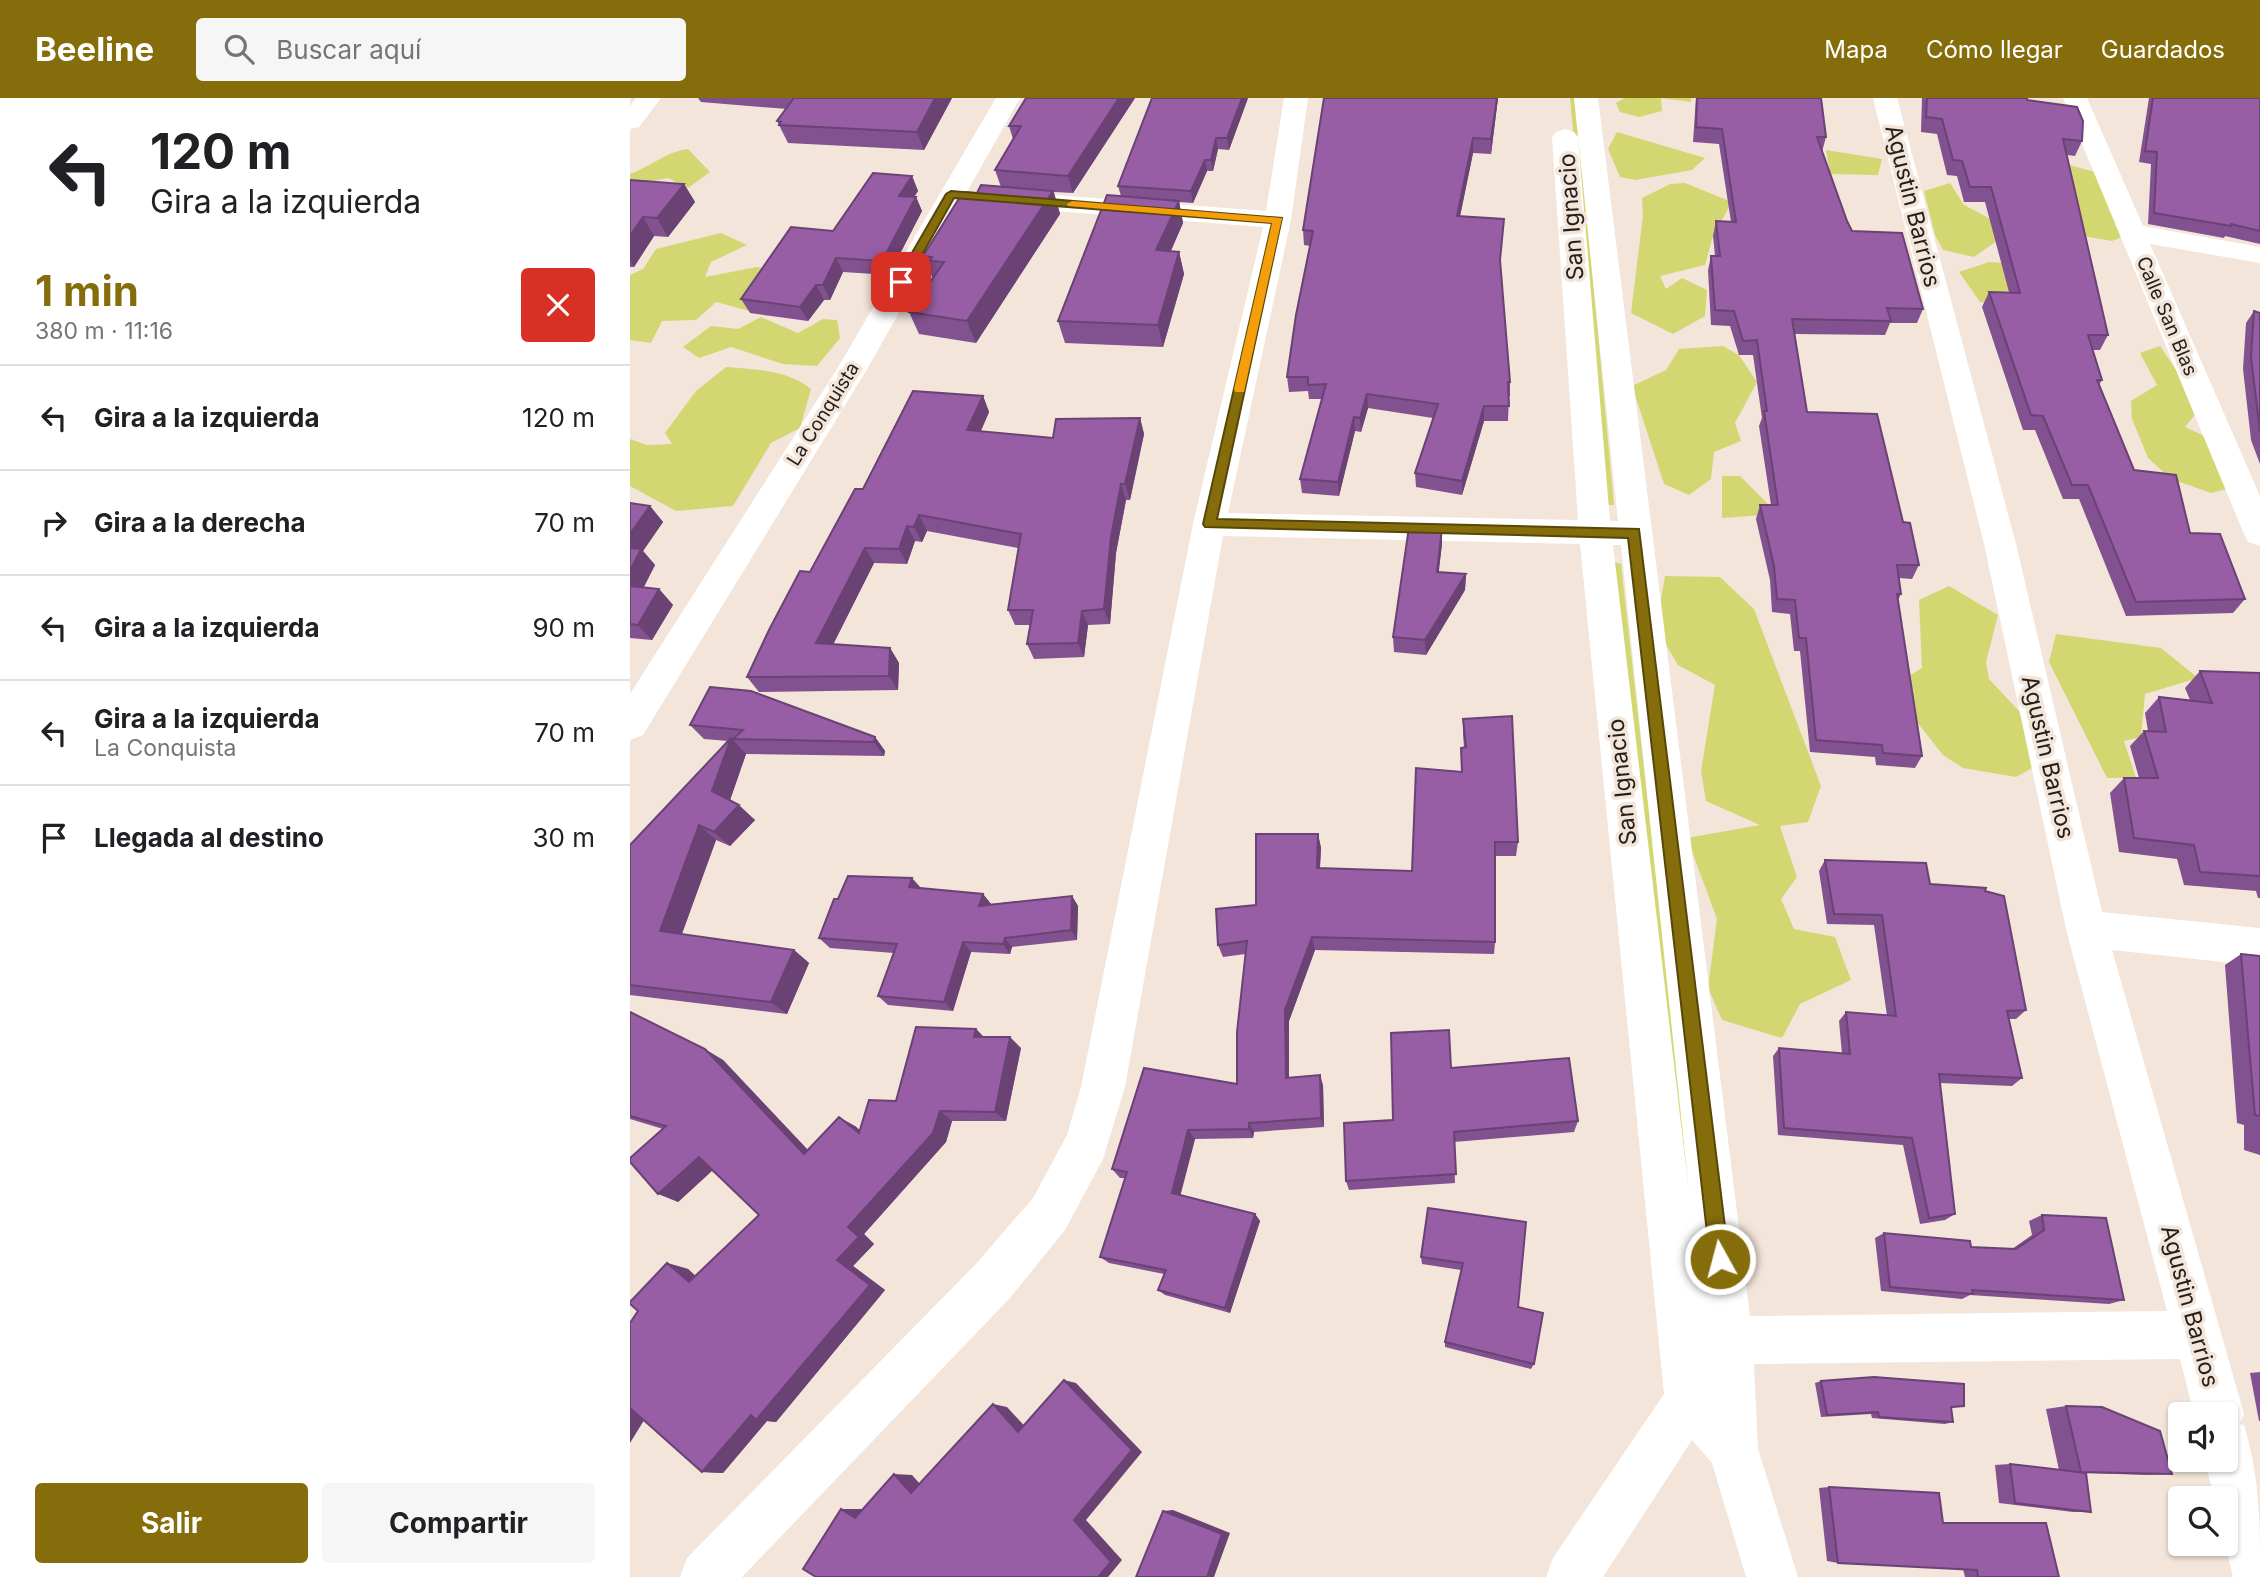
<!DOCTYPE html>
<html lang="es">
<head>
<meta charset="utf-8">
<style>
	:root { --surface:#fff; --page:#f6f6f6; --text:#202124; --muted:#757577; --line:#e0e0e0; --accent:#866d0b }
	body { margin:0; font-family:Inter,sans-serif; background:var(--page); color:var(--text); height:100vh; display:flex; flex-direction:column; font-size:26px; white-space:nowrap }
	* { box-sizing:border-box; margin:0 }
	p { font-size:23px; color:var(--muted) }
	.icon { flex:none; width:38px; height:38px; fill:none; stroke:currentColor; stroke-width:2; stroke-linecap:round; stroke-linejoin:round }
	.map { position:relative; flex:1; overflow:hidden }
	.side { display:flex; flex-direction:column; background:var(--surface); width:630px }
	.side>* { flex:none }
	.banner { background:#fff; color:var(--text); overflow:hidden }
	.buttons { position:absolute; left:1538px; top:1304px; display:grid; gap:14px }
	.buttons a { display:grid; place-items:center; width:70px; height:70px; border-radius:7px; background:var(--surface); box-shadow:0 2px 5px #0004; font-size:35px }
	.pin { position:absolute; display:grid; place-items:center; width:60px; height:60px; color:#fff; margin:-30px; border-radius:14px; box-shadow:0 4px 10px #0006 }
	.me { position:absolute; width:77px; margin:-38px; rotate:353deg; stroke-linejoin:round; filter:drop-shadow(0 0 5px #0008) }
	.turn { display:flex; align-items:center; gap:24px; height:147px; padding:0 35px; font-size:32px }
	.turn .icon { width:91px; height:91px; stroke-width:2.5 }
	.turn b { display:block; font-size:49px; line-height:60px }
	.round { display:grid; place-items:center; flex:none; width:74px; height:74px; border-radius:7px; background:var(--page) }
	.overview { display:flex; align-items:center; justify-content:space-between; height:119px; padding:0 35px }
	h1 { font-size:42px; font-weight:700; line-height:52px; color:var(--accent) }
	.cta { display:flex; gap:14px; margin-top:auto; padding:14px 35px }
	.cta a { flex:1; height:80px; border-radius:7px; background:var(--accent); color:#fff; font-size:28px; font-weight:700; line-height:80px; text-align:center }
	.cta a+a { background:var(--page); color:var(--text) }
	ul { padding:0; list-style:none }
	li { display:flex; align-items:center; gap:21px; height:105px; padding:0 35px; border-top:2px solid var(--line) }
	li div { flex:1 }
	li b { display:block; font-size:26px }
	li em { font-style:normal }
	header { display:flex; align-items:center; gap:42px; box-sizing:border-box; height:98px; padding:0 35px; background:var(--accent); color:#fff }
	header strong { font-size:33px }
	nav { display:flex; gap:38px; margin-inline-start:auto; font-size:24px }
	.search { width:490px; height:63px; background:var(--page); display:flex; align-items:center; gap:18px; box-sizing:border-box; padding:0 24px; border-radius:7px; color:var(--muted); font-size:26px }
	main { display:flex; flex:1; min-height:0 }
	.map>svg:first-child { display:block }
	.green { fill:#d2d772 }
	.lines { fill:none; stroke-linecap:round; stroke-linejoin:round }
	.street { fill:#fff; fill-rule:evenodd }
	.wall { fill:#82518f }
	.shaded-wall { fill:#6a4274 }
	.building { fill:#975ea6; stroke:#6a4274; stroke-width:2 }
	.route { fill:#866d0b; stroke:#574707; stroke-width:2 }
	.slow { fill:#f59e0b }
	.labels { text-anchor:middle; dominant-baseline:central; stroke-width:7; stroke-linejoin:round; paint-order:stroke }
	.far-street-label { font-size:19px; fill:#241f1b; stroke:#f3e5da }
	.street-label { font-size:23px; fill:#241f1b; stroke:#f3e5da }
</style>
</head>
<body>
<header>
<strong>Beeline</strong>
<div class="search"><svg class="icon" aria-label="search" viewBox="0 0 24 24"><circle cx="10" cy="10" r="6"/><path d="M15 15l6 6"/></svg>Buscar aquí</div>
<nav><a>Mapa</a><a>Cómo llegar</a><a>Guardados</a></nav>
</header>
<main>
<section class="side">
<div class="banner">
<div class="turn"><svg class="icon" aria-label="left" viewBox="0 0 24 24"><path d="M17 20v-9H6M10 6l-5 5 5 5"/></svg><div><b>120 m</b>Gira a la izquierda</div></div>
</div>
<div class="overview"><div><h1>1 min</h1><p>380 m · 11:16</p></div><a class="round" style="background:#d93025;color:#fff"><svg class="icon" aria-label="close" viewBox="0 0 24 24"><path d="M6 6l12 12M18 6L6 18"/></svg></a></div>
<ul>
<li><svg class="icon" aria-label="left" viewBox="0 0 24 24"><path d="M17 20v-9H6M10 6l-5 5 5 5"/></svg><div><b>Gira a la izquierda</b></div><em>120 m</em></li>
<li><svg class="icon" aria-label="right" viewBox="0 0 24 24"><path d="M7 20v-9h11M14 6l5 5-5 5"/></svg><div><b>Gira a la derecha</b></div><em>70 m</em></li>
<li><svg class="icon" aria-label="left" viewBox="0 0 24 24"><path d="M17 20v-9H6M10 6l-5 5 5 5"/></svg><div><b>Gira a la izquierda</b></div><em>90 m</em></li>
<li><svg class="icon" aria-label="left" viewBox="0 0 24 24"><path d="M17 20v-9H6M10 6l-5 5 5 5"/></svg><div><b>Gira a la izquierda</b><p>La Conquista</p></div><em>70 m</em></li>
<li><svg class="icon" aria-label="arrive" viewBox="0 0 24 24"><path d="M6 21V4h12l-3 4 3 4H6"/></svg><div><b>Llegada al destino</b></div><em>30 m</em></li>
</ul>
<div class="cta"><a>Salir</a><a>Compartir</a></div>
</section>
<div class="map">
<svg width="1630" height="1479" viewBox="0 0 1630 1479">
	<rect width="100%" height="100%" fill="#f3e5da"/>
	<!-- green -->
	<path class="green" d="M940,0h6l38,407h-6z
		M995,0h66v4l-30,-4 1,13 -23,6 -19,-5 -4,-9z
		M987,34l88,26 -13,12 -57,10 -15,-3 -12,-28z
		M58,51l22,23 -22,16 -20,-10 -38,8v-12c24,-9 33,-21 58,-25z
		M1196,52l56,9 -4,16 -48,-1z
		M1407,58l65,18 27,60 -17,7 -29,-5z
		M1055,85l47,19 -19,34 -8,29 -45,11 6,13 16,-11 25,12 -2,26 -32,18 -42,-21 12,-98 -1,-17 28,-14z
		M1320,85l14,22 38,20 2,11 -30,21 -31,-7 -8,-15 -11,-44z
		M91,135l26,12 -36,17 -6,15 52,-10 33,6 -22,43 -52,-14 -20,18 -34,1 -11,22 -21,-3v-65l13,-6 13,-20z
		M1359,164l18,1 13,14 -10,27 -30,-2 -21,-30z
		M131,219l37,16 25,-14 14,1 3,18 -23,28 -34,-2 -52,-17 -32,11 -16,-11 28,-21 27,3z
		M1093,248l16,9 18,27 -22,41 6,18 -27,11 -3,27 -22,16 -25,-11 -32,-98 34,-16 13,-21z
		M1530,248l18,27 27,29 -20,25 28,13 17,48 -19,5 -40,-14 -23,-21 -16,-39 -1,-18 26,-16 -17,-32z
		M96,269c30,3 60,2 85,22l-11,39 -29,15 -38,63 -57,5 -46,-25v-47l17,6 25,-1 -7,-11 31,-42z
		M1092,378h18l38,38 -56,4z
		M985,464l6,2 79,703 -3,4 -84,-708z
		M1035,478l55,1 34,32 67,177 -13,36 -28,4 17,51 -16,22 13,30 41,8 16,43 -51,24 -18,34 -60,-18 -14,-32 9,-69 -30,-81 73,-13 -54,-24 -5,-30 14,-86 -37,-20 -22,-37z
		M1319,488l49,29 -12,47 3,17 30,32 11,24 2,33 -16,9 -53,-9 -20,-13 -50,-63 9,-12 20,-12 -3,-68z
		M1426,536l105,14 37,30 -53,16 -4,43 -17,4 12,37h-29l-58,-116z"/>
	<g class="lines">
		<!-- street -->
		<path class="street" d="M6,0h25l-22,29 -9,2v-23z
			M366,0h24l-154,273 -223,364 -13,5v-46l207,-325z
			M654,0h24l-17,122 -63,293 350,7 -26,-383 4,-5 9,-3 9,3 4,5 32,384h8l-44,-423h24l152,1218 417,-5 -101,-382 -82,-385 -111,-446h24l119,446 86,368 158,16v38l-148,-16 132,464 -4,10 4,1c16,53 16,97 16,152h-27l-8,-33 1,-46h-12l-9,-38h21v-46h-32l-14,-55 -426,5 4,85 40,128h-52l-34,-114 -20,-23 -89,137h-57l7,-19 111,-164 -84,-850 -357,-8 -98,551 -22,72 -38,71 -56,69 -267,278h-62l7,-19 288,-293 58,-67 34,-63 14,-48 112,-563 70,-297 -259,-20 -9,-2 -4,-6 4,-6 9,-2 262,20zM983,447h8l68,647z
			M1433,0h24l56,128 117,21v16l-110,-19 110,252v50l-12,-4 -4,-8z"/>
	</g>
	<!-- wall -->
	<path class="wall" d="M68,0h254l-28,52 -136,-7 -11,-22 10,-12 -86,-7z
		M396,0h109l-62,95 -19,-1 6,22 -84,129 -57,-9 -10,-22 24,-33 -10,-23 54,-63 24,-6 -6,-17 18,-31 -4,-13z
		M618,0l-19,52 -11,-1 -5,22h-6l-14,32 -14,-1 4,21 -12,28 8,1 5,22 -21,73 -98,-4 -7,-22 63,-125 -3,-10z
		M694,0h174l-7,56 -18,-1 -13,63 40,48 10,118v14h-1l-1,25h-24l-22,74 -46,-8 -1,-14 18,-55 -65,-10 -7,24 -6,-1 -16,65 -37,-3 -2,-14 22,-80h-13l-1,-8 -19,1 -2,-15 23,-131 -6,-1 -1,-15z
		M1066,0h125l5,39 -4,15 25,69 5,10 71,78 -6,14h-27l-5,12 -90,-1 12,78 96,110 16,43 -7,14 -13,-1 2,16 -3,6 24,156 -7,12 -39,-3 -1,-8 -65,-5 -10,-101h-6l-4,-37 -18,-2 -2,-32 -14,-61 4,-14h11l-12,-79 3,-8 -9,-63h-14l-9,-29 -19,-1 -3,-55 3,-14h4l-2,-20 3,-15 15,1 -12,-78 -26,-2z
		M1292,0h105v2l55,41 -7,15 -8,-1 41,180 -8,15h-8l10,30 -3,5 35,85 56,63 55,66 -12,14 -107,3 -47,-117h-16l-28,-69h-12l-41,-123 7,-15h20l-24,-90h-21l-7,-26 -10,-1 -10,-41 -16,-2z
		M1519,0h111v146l-35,-8 -1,2 -76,-14 3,-60 -12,-2z
		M282,78l6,15 -4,6h2l6,14 -33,64 -46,-3 -13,28h-6l-16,21 -58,-8 -9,-14 92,-68z
		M0,82l54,4 11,18 -27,35 -14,-1 -20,31h-4z
		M1624,213l6,2v151l-9,-24 -8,-71 3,-46z
		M353,298l6,16 -8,19 72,7 87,-20 4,16 -14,66h-4l-10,53 -6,71 -22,1 -4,32 -50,2 -7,-15 3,-19h-15l-7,-15 10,-62 -91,-17 -5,11 -7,-1 -8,23 -33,-1 -41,82 57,3 9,15 -1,27 -139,2 -12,-15 63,-105 53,-83z
		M0,405l20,3 13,16 -20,29 12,14 -12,22 16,2 14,16 -21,35 -22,-2z
		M812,446l-4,29 28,1 -1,16 -39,65 -32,-3 -1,-15z
		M1570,573l60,2v225h-2l-2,-7 -72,-6 -7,-26 -58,-7 -9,-59 14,-15h15l-9,-32 14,-15h4l-3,-18 14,-16 31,3 -5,-12z
		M833,621l55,123 -2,14h-21v86l-1,12 -179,-4 -26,71v56l34,8 1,42 -70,5 -1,6 -58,1 -15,56 75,19 5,7 -30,92 -65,-18 -7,-5 6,-16 -55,-11 -9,-6 25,-79h-5l-8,-9 125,-85 8,-130 -22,3 -5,-12 38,-40 62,-71 3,14 -1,20 92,3 49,-100v-23l3,-1 -1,-13z
		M60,627l185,12 10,14 -1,5 -138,-2 -10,-12 10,12 -16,46 25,20 -25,26 -14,-6 -34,94 112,16 15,13 -22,51 -157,-19v-150l98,-104 -24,-2z
		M1195,762l105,24 55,7 41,119 -10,9h-7l13,59 -10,8 -72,-3 15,131 -10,6 -25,4 -17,-79 -125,-10 -5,-79 6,-8 63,6 -3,-33 7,-9 41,4 -13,-91 -47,-1 -8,-53z
		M291,790l62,6 8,10 81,-8 6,10 -1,34 -65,7 -2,7 -39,-2 -18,59 -65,-6 -10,-9 16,-43 -64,-5 -11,-10 19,-39z
		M1611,856l19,2v199l-16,-5v-25l-7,-2 -12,-158z
		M0,914l93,48 85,90 47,-24 5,5 36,-30 80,-72 8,8 37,11 -15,73h-54l-6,21 -82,92 10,10 -21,22 32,24 -109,132 -9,-1 -44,52 -21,-1 -35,-209 21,6 7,7 64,-61 -47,-44 -34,31 -15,-73 -33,-10z
		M821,970l127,53 -4,11 -120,10 1,41 -106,7 -3,-9 47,-61z
		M798,1110l90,99 16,57 -3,5 -86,-22v-5l16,-72 -39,-6 -1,-7z
		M1412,1117l82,85 -15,4 -139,-9 -8,4 -81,-8 -6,-53 9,-5 87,14 41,2 20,-14 -3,-14z
		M1630,1274v49h-1l-9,-48z
		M1191,1283l143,25 -13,2 2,14 -8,2 -73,-6 -1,-4 -50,3 -6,-34z
		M1436,1308l106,68 -24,1 -62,-2 5,39h-18l-74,-9 -4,-38 15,-1 49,6 -13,-61z
		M1199,1389l114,36 116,54h-94l-2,-8 -125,-6 -11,-2 -8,-73z"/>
	<!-- shaded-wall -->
	<path class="shaded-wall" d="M305,0h17l-28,52 -7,-18z
		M489,0h16l-62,95 -5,-17z
		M612,0h6l-19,52 -2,-12z
		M867,0h1l-7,56v-15z
		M586,40l2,11 -5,22 -2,-11z
		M843,40v15l-16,78v-15z
		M575,62l2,11 -14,32 -2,-12z
		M282,78l6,15 -13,19 -6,-14z
		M54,86l11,18 -27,35 -11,-19z
		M423,93l7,23 -84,129 -9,-22z
		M286,99l6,14 -33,64 -7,-14z
		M549,103l4,22 -22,49 -5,-22z
		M13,119l11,19 -20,31 -4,-6v-25z
		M549,154l5,22 -21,73 -5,-22z
		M206,160l7,14 -13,28 -7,-15z
		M186,187l8,15 -16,21 -8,-14z
		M737,296l1,14 -7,24 -1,-14z
		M353,298l6,16 -15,34 -7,-16z
		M854,308v15l-22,74v-14z
		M724,319l1,14 -16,65 -1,-14z
		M510,320l4,16 -14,66 -5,-16z
		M491,386l5,16 -10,53 -6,71 -6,-15 7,-72z
		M20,408l13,16 -20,29 12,14 -18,36 -7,-8v-59z
		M289,417l8,16 -5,11 -8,-15z
		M277,428l8,15 -8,23 -8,-15z
		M812,430v16l-5,44v-16z
		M235,450l9,15 -48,95 -10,-15z
		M836,476l-1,16 -39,65 -1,-15z
		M29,491l14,16 -21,35 -14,-15z
		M452,513l6,14 -4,32 -6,-14z
		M260,550l9,15 -1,27 -9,-14z
		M245,639l10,14 -1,5 -10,-14z
		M101,640l15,16 -18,52 -16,-15z
		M109,707l16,15 -25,26 -16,-14z
		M69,727l17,15 -38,104 -18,-13z
		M688,736l3,14 -2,34 -2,-14z
		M282,780l9,10 -12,-1z
		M353,796l8,10 -12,2z
		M442,798l6,10 -1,34 -6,-10z
		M682,839l3,13 -26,71v67l-3,-10 -1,-68z
		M375,840l7,9 -2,7 -7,-10z
		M333,844l8,10 -18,59 -9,-9z
		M164,852l15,13 -22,51 -16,-12z
		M346,931l11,12 -13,-4z
		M380,939l11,11 -15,73 -11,-9z
		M75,951l18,11 97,103 -16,-9z
		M690,977l3,10 1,42 -3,-9z
		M310,1013l12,10 -6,21 -82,92 10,10 -21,22 32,24 -109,132 -9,-1 -44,52 -21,-1 49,-57 86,-155 11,-33z
		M209,1019l16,9 19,16 -15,-9z
		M619,1025l5,9 -1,6 -4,-9z
		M558,1032l7,9 -16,62 -7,-8z
		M69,1059l18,9 -39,36 -20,-8z
		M625,1116l5,7 -30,92 -5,-5z
		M37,1165l21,6 21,19 -20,-6z
		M434,1282l12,3 66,69 -56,68 36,40 -14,17h-10l-24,-57z
		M363,1306l14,3 25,27 -14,-2z
		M0,1308l21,3 -21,34z
		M264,1376l18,1 16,18h-17z
		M211,1411h20l13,8 -19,1z
		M543,1412l57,23 -16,44h-7l-44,-66z"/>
	<!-- building -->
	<path class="building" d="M164,0h141l-18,34 -138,-7 2,-3 -4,-1z
		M396,0h93l-51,78 -73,-6 26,-44h-12z
		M522,0h90l-15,40h-11l-5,22h-6l-14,31 -73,-5z
		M694,0h173l-6,41 -18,-1 -16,78 47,3 -4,41 10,122h-2l1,24h-25l-22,75 -47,-8 23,-69 -71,-10 -7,24 -6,-1 -16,65 -38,-3 26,-95 -18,1v-8h-21l9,-62 17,-84 -10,-1z
		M1067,0h124l5,39h-9l30,84 5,10 50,2 21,76 -36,-1 4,13 -99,-2 15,93 70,2 26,108 7,1 9,42h-22l4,29h-4l25,162 -39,-3 -1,-8 -66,-5 -10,-102h-7l-4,-38 -18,-1 -3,-33 -14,-61h18l-14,-94h3l-10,-71 -14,1 -9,-30 -19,-1 -4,-54h9l-4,-35 20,1 -14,-93 -26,-2z
		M1297,0h100v2l50,7 6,14 -1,20 -19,-2 45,196h-20l14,45h-5l37,90 42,5 14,58 30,1 25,65 -109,3 -48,-117h-16l-29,-69 -12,-1 -42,-123 31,1 -29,-106h-21l-8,-26 -9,-1 -11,-41 -16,-2z
		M1523,0h107v133l-29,-7v2l-77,-13 3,-61 -12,-1z
		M243,75l39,3 -13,20 17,1 -34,64 -46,-3 -13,27h-7l-16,22 -59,-8 50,-72 42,4z
		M0,82l54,4 -27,34 -14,-1 -13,19z
		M351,87l72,6 -86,130 -58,-9 35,-50 -14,-1 2,-4 -9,-1 40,-64 14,1z
		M477,97l72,6 -23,49 23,2 -21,73 -100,-4z
		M1624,213l6,2v119l-9,-75z
		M283,293l70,5 -16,34 86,8 3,-19 84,-1 -15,66h-4l-10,53 -7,72 -22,2 -4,32 -51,1 6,-34h-25l13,-76 -102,-19 -5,12 -7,-1 -8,23 -34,-1 -49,95 74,5 -1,28 -142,1 22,-47 31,-59 10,1 45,-83h8z
		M0,405l20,3 -20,28z
		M779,429l33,1 -5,44 29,2 -41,66 -32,-3z
		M0,450l11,1 -11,22z
		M0,488l29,3 -21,36 -8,-1z
		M1570,573l60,2v203l-60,-4 -6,-27 -60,-7 -10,-60h34l-14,-47 22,1 -7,-35 53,6z
		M80,589l41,4 124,46 -1,5 -141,-3 10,-9 -53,-5z
		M882,618l6,126h-23v100l-183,-5 -27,73 1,68 34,-3 1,43 -72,5v6l-61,1 -16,63 83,21 -30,94 -67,-18 8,-20 -66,-13 27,-85 -15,-3 32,-101 93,16v-52l10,-91 -29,4 -2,-36 40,-4v-71h62l-1,34 95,3 4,-103 46,4 -1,-24 5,-1 -3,-28z
		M101,640l-19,53 27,14 -25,27 -15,-7 -39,106 134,19 -23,52 -141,-17v-140z
		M1195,762l101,3 4,21 56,4 -1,3 19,5 22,114 -19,1 15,67 -83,-4 16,140 -26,4 -17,-80 -128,-10 -5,-80 71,6 -4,-42 50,4 -14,-101 -48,-1z
		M218,778l64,2 -3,9 74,7 -4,12 93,-10 -1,34 -66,8 -2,6 -40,-2 -19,60 -66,-6 19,-52 -78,-6 15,-39h4z
		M1611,856l19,2v160l-5,-1z
		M0,914l75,37 99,105 35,-37 20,16 10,-33 27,1 20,-74 60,2 -2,8h36l-15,75 -55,-1 -7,22 -85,94 11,10 -22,23 33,25 -114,135 -5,-5 -49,57 -72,-64v-85l8,-12 -8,-7v-2l37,-39 22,19 70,-67 -60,-58 -41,37 -28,-32v-4l36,-32 -36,-10z
		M819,932l2,38 118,-10 9,63 -124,11 2,42 -110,7 -2,-58 49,-3 -2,-87z
		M798,1110l98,14 -8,85 25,6 -9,51 -89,-22 18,-79 -42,-6z
		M1412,1117l64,3 18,82 -152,-10 1,4 -83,-7 -6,-54 86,8 1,6 45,2 28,-19z
		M1244,1279l90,7v22l-13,1 2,15 -74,-5 -1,-5 -51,3 -6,-34z
		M434,1282l68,70 -58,70 37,42 -13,15h-282l-13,-8 38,-60 14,9 39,-44 17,19 82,-89 25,28z
		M1436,1308l36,1 58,24 12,43 -91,-2z
		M1380,1366l76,9 5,39 -76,-9z
		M1199,1389l110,6 4,30h103l13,54h-81l-1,-7 -139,-7z
		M533,1413l59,23 -15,43h-71z"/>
	<!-- route -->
	<path class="route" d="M321,93l331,27 -65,301 422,10 90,730 -3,7 -6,3 -7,-3 -3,-7 -82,-721 -423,-11 -2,-3 69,-301 -318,-25 -49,87h-8l-2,-3 51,-88z"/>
	<!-- slow -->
	<path class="slow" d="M442,103l210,17 -38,174h-9l-1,-3 38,-166 -204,-17 -1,-2z"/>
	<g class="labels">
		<!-- far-street labels -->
		<g class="far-street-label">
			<text transform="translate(1537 218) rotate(67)">Calle San Blas</text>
			<text transform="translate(193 316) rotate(-58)">La Conquista</text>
		</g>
		<!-- street labels -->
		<g class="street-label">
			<text transform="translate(1283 108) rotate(76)">Agustin Barrios</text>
			<text transform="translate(941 119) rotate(-94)">San Ignacio</text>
			<text transform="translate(1418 659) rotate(77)">Agustin Barrios</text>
			<text transform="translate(992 684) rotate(-96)">San Ignacio</text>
			<text transform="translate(1560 1208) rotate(75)">Agustin Barrios</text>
		</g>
	</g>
</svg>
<div class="buttons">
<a><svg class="icon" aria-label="sound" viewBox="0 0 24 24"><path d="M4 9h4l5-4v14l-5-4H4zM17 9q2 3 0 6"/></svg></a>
<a><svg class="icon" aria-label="search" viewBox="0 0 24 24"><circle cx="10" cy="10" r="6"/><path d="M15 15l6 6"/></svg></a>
</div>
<div class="pin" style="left:271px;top:184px;background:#d93025"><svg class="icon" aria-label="arrive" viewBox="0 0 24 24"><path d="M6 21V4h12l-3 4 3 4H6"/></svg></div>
<svg class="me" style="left:1090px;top:1161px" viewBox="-20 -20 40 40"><circle r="17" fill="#866d0b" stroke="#fff" stroke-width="3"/><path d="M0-11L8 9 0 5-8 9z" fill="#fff"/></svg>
</div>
</main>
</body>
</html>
